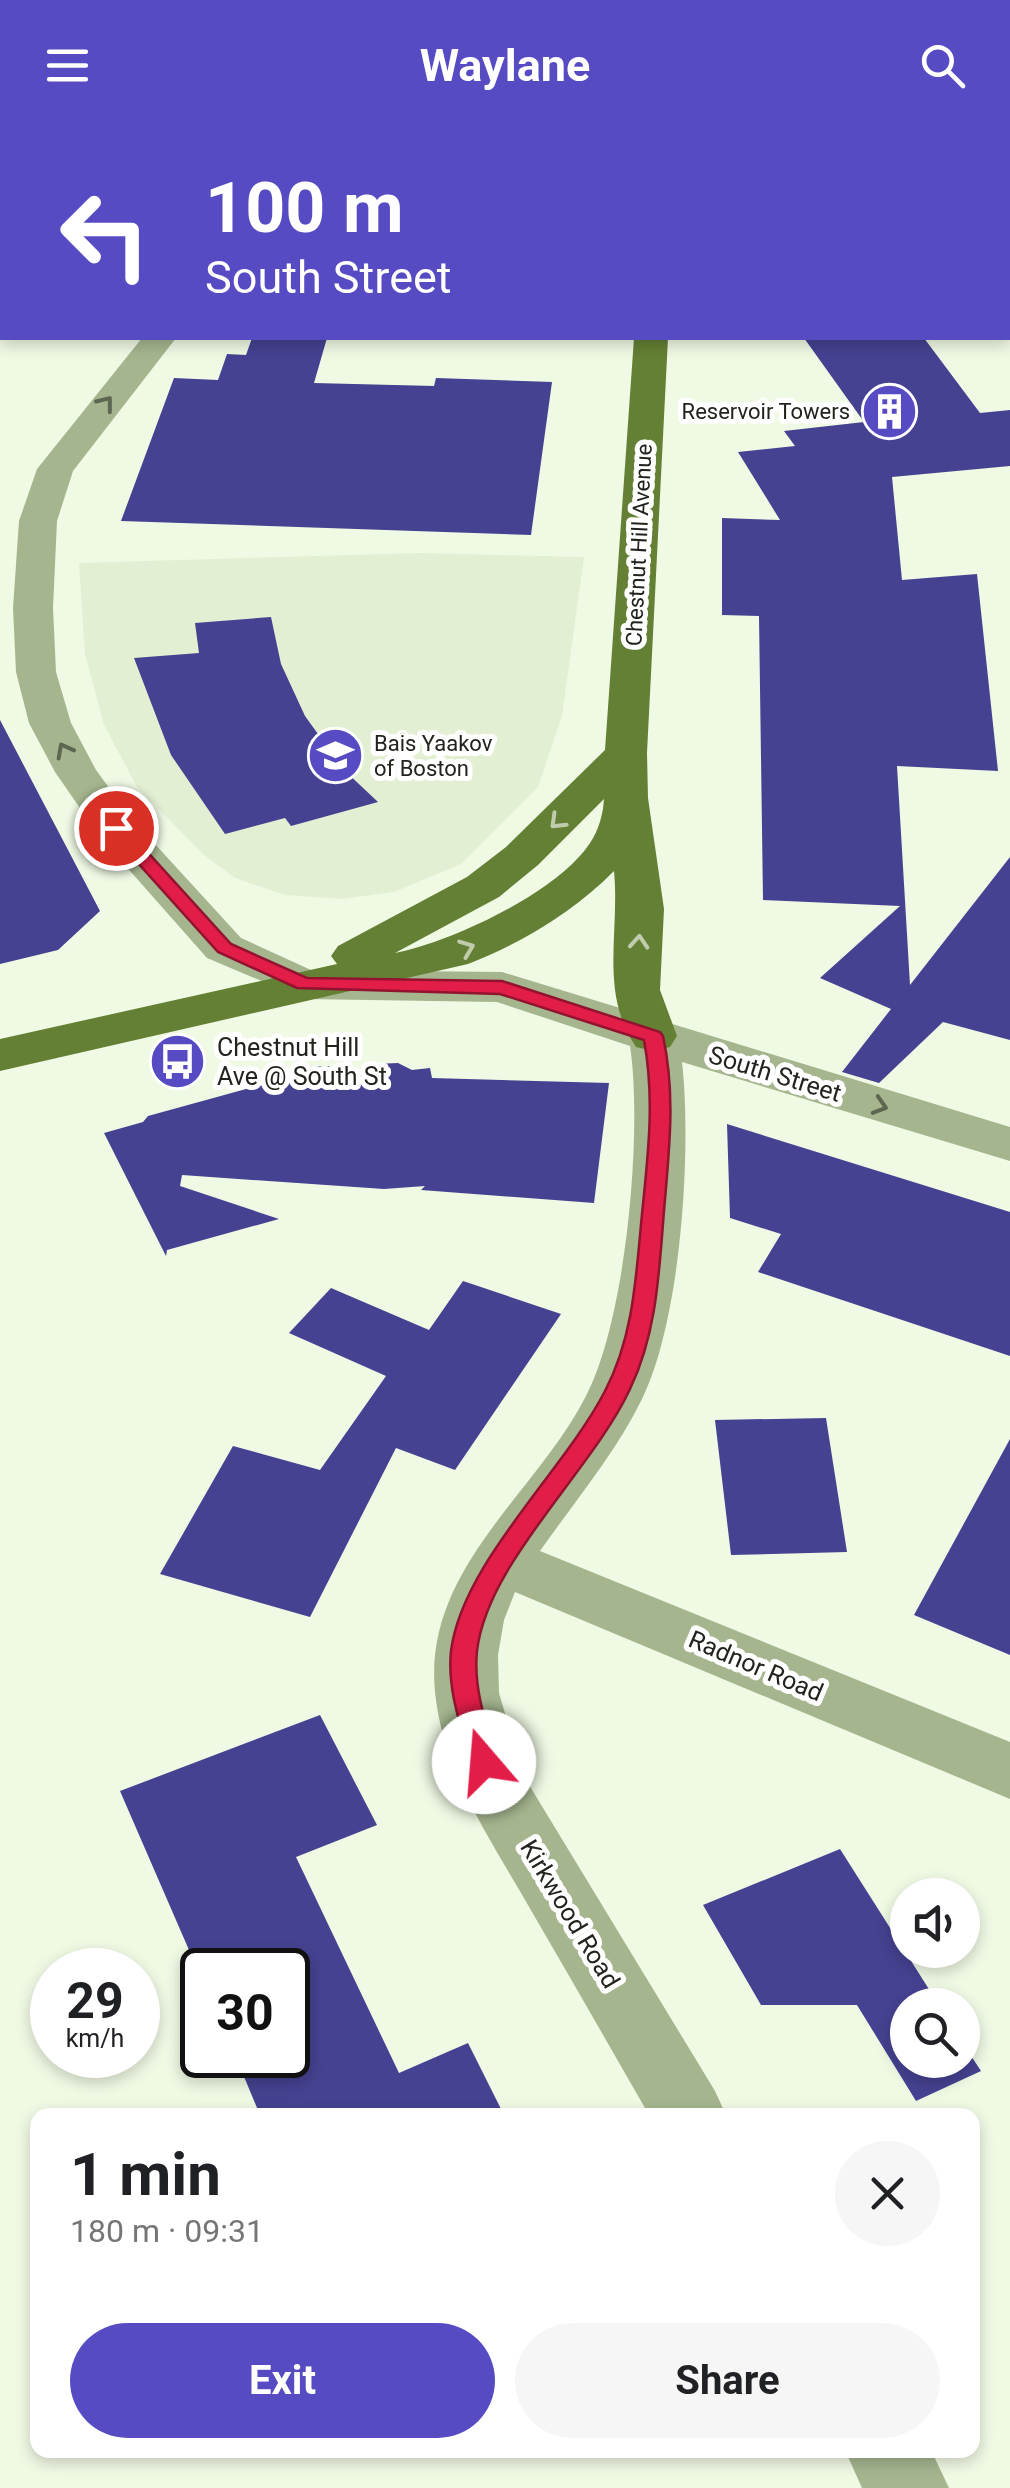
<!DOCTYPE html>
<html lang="en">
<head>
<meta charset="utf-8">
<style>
	:root { --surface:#fff; --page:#f6f6f6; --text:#202124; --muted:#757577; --accent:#564bc3 }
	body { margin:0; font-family:Roboto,sans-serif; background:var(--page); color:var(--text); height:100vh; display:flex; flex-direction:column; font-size:38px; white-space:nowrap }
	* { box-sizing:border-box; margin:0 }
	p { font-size:32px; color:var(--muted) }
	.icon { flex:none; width:55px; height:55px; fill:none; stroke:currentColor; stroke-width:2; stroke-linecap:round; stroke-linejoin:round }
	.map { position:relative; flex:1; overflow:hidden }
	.panel { position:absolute; left:30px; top:1978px; width:950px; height:350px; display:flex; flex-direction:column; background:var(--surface); border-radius:20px; box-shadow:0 5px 15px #0003 }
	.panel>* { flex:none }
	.banner { position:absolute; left:0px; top:0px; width:1010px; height:210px; box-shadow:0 5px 15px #0003; background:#564bc3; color:#fff; overflow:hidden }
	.buttons { position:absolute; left:890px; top:1748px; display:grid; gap:20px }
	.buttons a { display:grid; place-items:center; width:90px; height:90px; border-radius:50%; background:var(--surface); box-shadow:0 5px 15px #0003; font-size:50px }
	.speed { position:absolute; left:30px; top:1818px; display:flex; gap:20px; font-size:50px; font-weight:700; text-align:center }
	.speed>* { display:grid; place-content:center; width:130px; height:130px; border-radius:50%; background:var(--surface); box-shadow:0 5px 15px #0003; line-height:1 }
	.speed small { font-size:25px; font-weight:400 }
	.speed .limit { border:5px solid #111; border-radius:15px; background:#fff; color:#111 }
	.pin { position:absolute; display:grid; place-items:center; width:85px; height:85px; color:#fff; margin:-42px; border:5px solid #fff; border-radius:50%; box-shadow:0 2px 10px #0007 }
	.me { position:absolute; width:110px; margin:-55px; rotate:342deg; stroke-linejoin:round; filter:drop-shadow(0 0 8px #0008) }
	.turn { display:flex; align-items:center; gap:35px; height:210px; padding:0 40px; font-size:45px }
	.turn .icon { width:130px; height:130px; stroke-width:2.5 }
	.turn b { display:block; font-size:70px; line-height:85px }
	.round { display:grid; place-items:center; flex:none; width:105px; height:105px; border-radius:52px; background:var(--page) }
	.headline { display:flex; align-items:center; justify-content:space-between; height:170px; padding:0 40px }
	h1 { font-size:60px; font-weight:700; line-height:75px }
	.action { display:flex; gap:20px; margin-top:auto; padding:20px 40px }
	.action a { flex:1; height:115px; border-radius:60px; background:var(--accent); color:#fff; font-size:40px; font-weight:700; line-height:115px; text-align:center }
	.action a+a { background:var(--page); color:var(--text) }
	header { display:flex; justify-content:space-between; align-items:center; height:130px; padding:0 40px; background:var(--accent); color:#fff; font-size:45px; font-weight:700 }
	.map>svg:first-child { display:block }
	.built { fill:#e3efd3 }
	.building { fill:#454291 }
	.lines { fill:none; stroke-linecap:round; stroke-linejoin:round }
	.minor { fill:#a5b68f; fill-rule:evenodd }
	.major { fill:#648034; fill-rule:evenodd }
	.tram { stroke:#6b7063; stroke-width:2.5 }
	.oneway { stroke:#5c6650 }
	.oneway2 { stroke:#c1ccae }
	.route { fill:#e11d48; stroke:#92132f; stroke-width:2.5 }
	.labels { text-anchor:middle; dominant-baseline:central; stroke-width:10; stroke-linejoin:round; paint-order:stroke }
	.far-poi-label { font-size:22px; fill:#21241c; stroke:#fff; text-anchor:end }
	.far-street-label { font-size:22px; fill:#21241c; stroke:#fff }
	.poi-label { font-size:25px; fill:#21241c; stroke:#fff; text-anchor:start }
	.street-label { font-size:25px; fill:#21241c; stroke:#fff }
</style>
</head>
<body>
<header><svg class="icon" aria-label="menu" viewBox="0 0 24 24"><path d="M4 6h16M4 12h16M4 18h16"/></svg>Waylane<svg class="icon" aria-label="search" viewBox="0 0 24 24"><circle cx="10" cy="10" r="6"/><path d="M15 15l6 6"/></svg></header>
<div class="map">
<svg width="1010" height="2358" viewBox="0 0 1010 2358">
	<rect width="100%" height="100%" fill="#f0f9e4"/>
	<!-- built -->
	<path class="built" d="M420,423l164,4 -22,159 -24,71 -77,77 -67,28 -52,7 -57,-4 -50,-17 -31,-23 -67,-68 -33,-62 -19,-71 -6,-91z"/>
	<!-- building -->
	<path class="building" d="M252,208h75l-13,45 120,3 2,-8 116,4 -21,153 -410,-14 53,-143 44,2 9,-26 19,1z
		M804,208h120l56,75 30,-3v56l-118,11 10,103 75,-6 21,197 -101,-5 13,219 100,-128v183l-67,-18 -64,61 -37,-11 49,-63 -71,-31 80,-72 -137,-6 -4,-284 -37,-1v-97l58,2 -42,-68 57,-6 -11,-15 80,-9z
		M271,487l10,47 24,52 39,54 34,32 -87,24 -6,-8 -60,16 -54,-79 -37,-97 65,-5 -4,-30z
		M0,590l100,191 -42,39 -58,14z
		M398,933l14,7 18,-2 2,10 177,5 -15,120 -173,-13 4,-4 -41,3 -202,-14 -2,11 99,33 -112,31 -1,6 -62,-123 39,-11 5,-6 145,-40 14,-9 25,-1 22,15 21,-17z
		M727,994l283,88v144l-252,-84 23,-38 -51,-16z
		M463,1151l98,33 -106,156 -59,-22 -86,169 -150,-43 73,-128 87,24 66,-94 -97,-43 42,-45 98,42z
		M826,1288l21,134 -116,3 -16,-135z
		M1010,1309v216l-96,-40z
		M320,1585l57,110 -81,32 103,216 69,-30 36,72h-244l-25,-60h53v-85h-86v10l-82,-189z
		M840,1719l99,156h-31v55h54v-18l19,29 -65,30 -59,-96h-96l-58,-100z"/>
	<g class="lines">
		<!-- minor -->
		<path class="minor" d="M146,0h29l1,2h-28z
			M142,208h34l-103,133 -16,50 -4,87 3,64 15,51 25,47 36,49 109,119 70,32 191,2 508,155v34l-328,-99c10,88 -1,258 -40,337 -27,55 -67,102 -102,152l470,191v57l-495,-207 -11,28 -6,35 1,38 24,82 192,316 11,24h-77c-39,-68 -78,-136 -117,-203 -39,-69 -89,-139 -97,-220 -12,-123 101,-198 151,-296 40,-76 57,-265 44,-350l-133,-44 -193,-3 -97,-41 -107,-121 -45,-65 -26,-49 -13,-51 -3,-64 6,-87 18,-52z
			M845,2320h86l18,38h-87z"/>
		<!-- major -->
		<path class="major" d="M649,0h28v2h-28z
			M716,0h63l1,2h-65z
			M922,0h31l1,2h-30z
			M0,2l2,1v17h-2z
			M1008,38l2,1v19l-2,-1z
			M1008,126h2v21h-2z
			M634,208h34l-21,415 1,45 16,111 -4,81 17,46 -7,11 -17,4 -17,-4c-37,-55 -16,-114 -22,-176 -39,40 -94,73 -146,93l-468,107v-32l337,-75 -6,-8 7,-10 129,-69 39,-30 99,-97zM604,669c-1,15 -5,31 -14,44 -32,49 -138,99 -195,110l104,-56 39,-32z"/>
		<!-- tram -->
		<path class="tram" d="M849,0l5,2
			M874,0l6,2"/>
	</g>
	<!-- one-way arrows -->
	<defs><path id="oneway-chevron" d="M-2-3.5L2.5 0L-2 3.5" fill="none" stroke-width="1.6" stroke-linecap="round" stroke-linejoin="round" transform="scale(2.5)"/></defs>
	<g class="oneway">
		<use href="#oneway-chevron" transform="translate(106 273) rotate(-52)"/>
		<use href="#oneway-chevron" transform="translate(64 620) rotate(-118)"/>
		<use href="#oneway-chevron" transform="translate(880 976) rotate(17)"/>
	</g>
	<g class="oneway2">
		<use href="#oneway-chevron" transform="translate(557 692) rotate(136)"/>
		<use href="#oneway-chevron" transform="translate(639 812) rotate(-86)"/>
		<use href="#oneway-chevron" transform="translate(467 818) rotate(-21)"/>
	</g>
	<!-- route -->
	<path class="route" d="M116,693l6,1 109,120 76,34 195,3 158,51 3,4c13,59 6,115 1,175 -5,61 -7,122 -34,178 -38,82 -143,174 -153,262 -4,39 10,75 21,111l-4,9 -10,3 -9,-3 -4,-9c-10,-36 -24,-72 -20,-111 11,-88 113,-180 154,-260 29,-55 31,-116 37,-177 6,-59 13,-115 2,-174l-144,-46 -203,-6 -79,-36 -108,-120v-8z"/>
	<!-- icons -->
	<defs>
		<symbol id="building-disc" viewBox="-11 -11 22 22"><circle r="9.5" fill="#564bc3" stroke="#fff"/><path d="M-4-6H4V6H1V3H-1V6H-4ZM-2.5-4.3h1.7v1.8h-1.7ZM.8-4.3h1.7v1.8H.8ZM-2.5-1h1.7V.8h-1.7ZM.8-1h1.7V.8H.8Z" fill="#fff"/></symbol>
		<symbol id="school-disc" viewBox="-11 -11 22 22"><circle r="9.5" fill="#564bc3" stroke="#fff"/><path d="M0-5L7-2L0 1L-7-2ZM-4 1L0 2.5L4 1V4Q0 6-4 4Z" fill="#fff"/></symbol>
		<symbol id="bus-disc" viewBox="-11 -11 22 22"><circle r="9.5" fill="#564bc3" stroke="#fff"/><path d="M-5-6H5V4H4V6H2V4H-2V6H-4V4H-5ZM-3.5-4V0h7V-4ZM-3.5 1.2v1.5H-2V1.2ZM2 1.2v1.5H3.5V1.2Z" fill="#fff"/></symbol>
	</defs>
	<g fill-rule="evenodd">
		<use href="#building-disc" x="858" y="250" width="63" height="63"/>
		<use href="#school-disc" x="304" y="594" width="63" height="63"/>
		<use href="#bus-disc" x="146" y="900" width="63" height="63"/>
	</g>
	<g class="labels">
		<!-- far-poi labels -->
		<g class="far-poi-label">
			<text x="850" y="281">Reservoir Towers</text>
			<text x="374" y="613" text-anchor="start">Bais Yaakov<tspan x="374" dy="25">of Boston</tspan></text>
		</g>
		<!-- far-street labels -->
		<g class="far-street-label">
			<text transform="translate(639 415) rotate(-87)">Chestnut Hill Avenue</text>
		</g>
		<!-- poi labels -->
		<g class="poi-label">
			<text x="217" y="917">Chestnut Hill<tspan x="217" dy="29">Ave @ South St</tspan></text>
		</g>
		<!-- street labels -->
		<g class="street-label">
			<text transform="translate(775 944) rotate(17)">South Street</text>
			<text transform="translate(756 1536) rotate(23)">Radnor Road</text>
			<text transform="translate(570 1784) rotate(59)">Kirkwood Road</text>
		</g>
	</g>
</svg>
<div class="buttons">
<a><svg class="icon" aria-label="sound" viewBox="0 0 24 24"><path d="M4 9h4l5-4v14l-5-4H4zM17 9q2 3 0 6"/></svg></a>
<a><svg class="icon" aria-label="search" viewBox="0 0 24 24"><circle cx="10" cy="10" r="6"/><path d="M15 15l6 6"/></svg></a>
</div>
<div class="speed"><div>29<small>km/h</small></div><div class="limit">30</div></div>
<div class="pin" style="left:116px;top:698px;background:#d93025"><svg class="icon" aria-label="arrive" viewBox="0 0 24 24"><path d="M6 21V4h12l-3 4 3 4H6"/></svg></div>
<svg class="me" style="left:484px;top:1632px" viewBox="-20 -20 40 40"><circle r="19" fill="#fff"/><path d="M0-13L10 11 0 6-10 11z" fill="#e11d48"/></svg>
<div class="banner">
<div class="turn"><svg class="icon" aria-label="left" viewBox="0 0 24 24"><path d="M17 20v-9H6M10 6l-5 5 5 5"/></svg><div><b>100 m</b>South Street</div></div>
</div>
<section class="panel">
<div class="headline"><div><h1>1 min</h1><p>180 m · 09:31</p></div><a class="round"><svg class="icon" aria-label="close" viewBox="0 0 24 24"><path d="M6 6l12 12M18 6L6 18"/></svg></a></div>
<div class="action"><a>Exit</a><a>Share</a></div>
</section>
</div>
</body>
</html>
